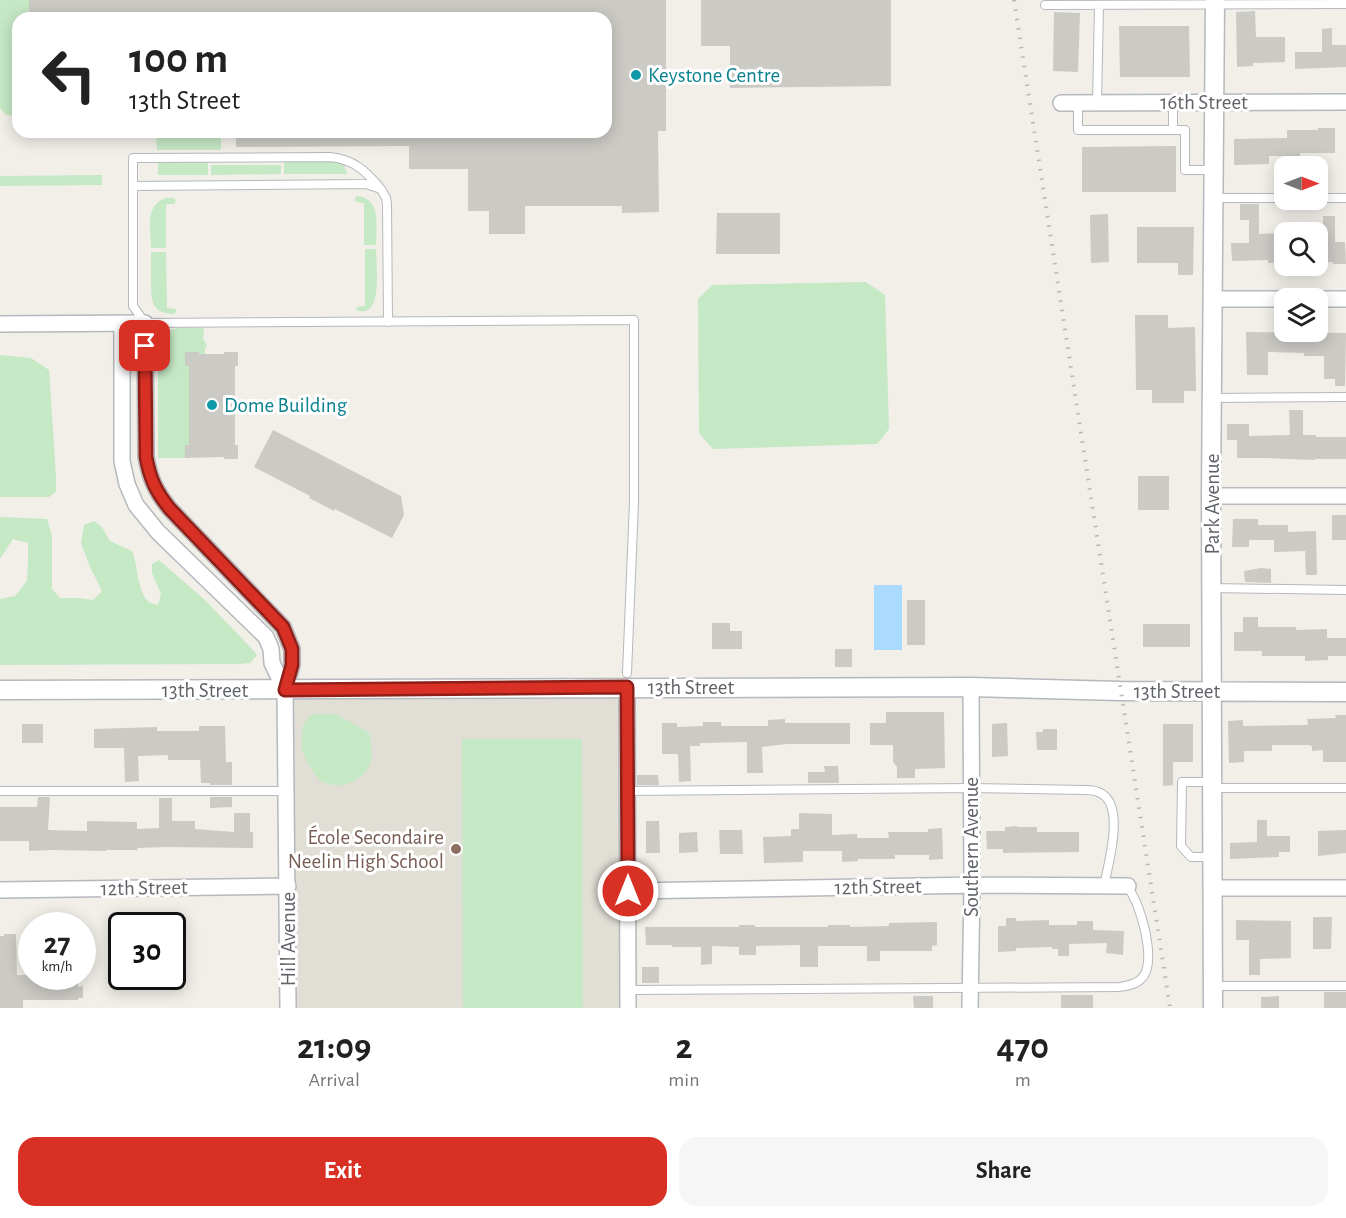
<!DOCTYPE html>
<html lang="en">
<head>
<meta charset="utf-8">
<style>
	:root { --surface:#fff; --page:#f6f6f6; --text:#222; --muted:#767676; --accent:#d93025 }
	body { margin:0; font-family:"Alegreya Sans",sans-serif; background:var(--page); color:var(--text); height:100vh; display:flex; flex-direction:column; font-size:22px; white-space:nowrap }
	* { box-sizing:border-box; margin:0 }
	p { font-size:20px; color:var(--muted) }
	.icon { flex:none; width:33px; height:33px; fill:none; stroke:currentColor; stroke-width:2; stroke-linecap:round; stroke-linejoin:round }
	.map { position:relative; height:1008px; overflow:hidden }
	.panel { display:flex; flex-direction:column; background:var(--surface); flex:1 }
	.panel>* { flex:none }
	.hud { position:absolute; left:12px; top:12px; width:600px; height:126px; border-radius:18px; box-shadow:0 3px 15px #0003; background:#fff; color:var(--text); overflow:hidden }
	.needle { width:39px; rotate:90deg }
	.controls { position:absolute; left:1274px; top:156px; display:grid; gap:12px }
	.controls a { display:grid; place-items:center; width:54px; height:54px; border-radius:12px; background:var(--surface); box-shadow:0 3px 15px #0003; font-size:30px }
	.speed { position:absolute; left:18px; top:912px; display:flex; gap:12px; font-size:30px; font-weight:700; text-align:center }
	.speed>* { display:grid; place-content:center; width:78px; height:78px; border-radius:50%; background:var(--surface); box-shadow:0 3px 15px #0003; line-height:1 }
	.speed small { font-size:15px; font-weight:400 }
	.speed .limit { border:3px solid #111; border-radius:9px; background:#fff; color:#111 }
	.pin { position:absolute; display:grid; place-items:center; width:51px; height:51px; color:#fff; margin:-26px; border-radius:12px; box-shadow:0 3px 9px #0006 }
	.me { position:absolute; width:66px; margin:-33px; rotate:0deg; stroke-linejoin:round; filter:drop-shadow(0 0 4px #0008) }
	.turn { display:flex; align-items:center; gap:21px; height:126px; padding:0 18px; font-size:27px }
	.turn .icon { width:78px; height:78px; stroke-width:2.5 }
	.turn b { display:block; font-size:42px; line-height:51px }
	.eta { display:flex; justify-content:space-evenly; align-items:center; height:102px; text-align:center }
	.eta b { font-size:36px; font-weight:700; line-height:42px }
	.button { display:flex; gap:12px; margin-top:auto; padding:12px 18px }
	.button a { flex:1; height:69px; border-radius:18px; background:var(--accent); color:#fff; font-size:24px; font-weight:700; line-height:69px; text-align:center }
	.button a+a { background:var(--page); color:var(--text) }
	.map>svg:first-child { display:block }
	.education { fill:#e1ded6 }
	.green { fill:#c5e8c5 }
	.water { fill:#aadaff }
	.building { fill:#cccac5 }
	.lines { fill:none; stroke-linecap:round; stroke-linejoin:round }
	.service-casing { stroke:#b5b8bc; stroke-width:10 }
	.minor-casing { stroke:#b5b8bc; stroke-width:18 }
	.tertiary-casing { stroke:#b5b8bc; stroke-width:21 }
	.service { stroke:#fff; stroke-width:8 }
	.minor { stroke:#fff; stroke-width:15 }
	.tertiary { stroke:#fff; stroke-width:18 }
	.rail { stroke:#b6b7b8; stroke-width:4; stroke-dasharray:1.5 8; stroke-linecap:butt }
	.route-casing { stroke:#8d1f18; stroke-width:15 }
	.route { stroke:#d93025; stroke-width:10 }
	.culture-dot { fill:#0f9aa8; stroke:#fff; stroke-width:2 }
	.education-dot { fill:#8d6e63; stroke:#fff; stroke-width:2 }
	.labels { text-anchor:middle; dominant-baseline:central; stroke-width:6; stroke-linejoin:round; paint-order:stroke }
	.culture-label { font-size:21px; fill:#0d838f; stroke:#fff; text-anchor:start }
	.street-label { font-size:21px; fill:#5f6368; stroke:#fff }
	.education-label { font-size:21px; fill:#785e54; stroke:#fff; text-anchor:end }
</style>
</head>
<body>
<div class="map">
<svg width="1346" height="1008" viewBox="0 0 1346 1008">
	<rect width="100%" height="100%" fill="#f1efe8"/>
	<!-- education -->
	<path class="education" d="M627,687l1,321h-345l2,-318z"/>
	<!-- green -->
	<path class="green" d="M0,0h29v18h-11v98l-12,-1 -6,-7z
		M156,132h65v18h-64z
		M335,159l9,5 3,10h-63v-14z
		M208,160v15h-50v-11l1,-2z
		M211,165h70v9l-70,1z
		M102,175v10l-102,1v-10z
		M357,196c25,3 19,31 19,49h-12v-42l-8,-1 -1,-3z
		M166,198h8l2,3 -2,3h-8v44h-15c0,-19 -7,-42 15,-50z
		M365,249h11c0,15 8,72 -20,61l1,-3 8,-1z
		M151,252h15l1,56 9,1v3l-2,2c-23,0 -23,-15 -23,-34 0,-9 0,-19 0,-28z
		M866,282l19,13 4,134 -12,15 -164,5 -14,-16 -1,-134 14,-14z
		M204,328l-1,11 4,6 -2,4v5l-6,2v-4h-13l-1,14h4v79h-4v13h-27v-116c8,-18 29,-14 46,-14z
		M0,355l31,3 18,12 7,106v16l-7,5h-49z
		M0,517l47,2 5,17v53l8,9h19l14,2 9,-9 -12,-24 -9,-24 3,-18 10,-4 7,5 9,15 22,10c6,13 5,42 17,51 1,1 7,2 9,3l3,-11 -9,-21v-9l7,-4 46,40 48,50 4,5 -7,8 -11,1 -239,1v-66l15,-3 12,-15 1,-17v-21l-15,-4 -13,20z
		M312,714h24l33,19c2,8 4,19 2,28 -5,20 -33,31 -50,20 -5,-3 -16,-22 -18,-28 -3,-8 0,-20 0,-28z
		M462,739h120l1,269h-120z"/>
	<!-- water -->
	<path class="water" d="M874,585h28v65h-28z"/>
	<!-- building -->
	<path class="building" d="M29,0h637v131h-8l1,81 -37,1v-7h-97v28h-36v-23h-21v-42h-59v-23l-173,1v-15h370v-114h-577z
		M701,0h190v86l-161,2v-42h-29z
		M1255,11l1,26h29v25l-32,1v3l-16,1 -1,-55z
		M1054,12l26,1 -2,59 -25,-1z
		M1119,26h70l1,51h-70z
		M1332,28v17h14v22l-51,2v-17h27v-23z
		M1318,128h17v25h-35v3h-31v8l-35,1v-26l53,-1v-8h31z
		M1176,146v46h-94v-45z
		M1240,204h19v30l25,-1v29l-16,1v-3l-36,1 -1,-18h18v-23h-9z
		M717,213h63v41h-64z
		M1108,214l1,48 -18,1 -1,-48z
		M1323,216h12v26h10l1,22h-13v-2h-16v-18h6z
		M1137,227h57l-1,48h-15v-12h-41z
		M1135,315h33v13l27,-1 1,64h-12v12h-32v-13h-16z
		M1246,332l100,1 -1,53h-10v-7h-11v-23h-20v-3l-36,-1v23h-21z
		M185,352h14v2h25v-2h14v14h-3v79h3v14h-14v-2l-39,1v-13h4v-79h-4z
		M1289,410h14v25h13v2h30v22h-31v1l-48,-2h-30v-18h-10v-16h22v12l41,-1z
		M273,430l128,66 3,19 -12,23 -57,-29 -1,2 -25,-13 1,-2 -56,-29z
		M1138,476h31v34h-31z
		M1332,515h14v25h-14z
		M1233,519h25v6h30v7l28,-1 1,44h-11l-1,-24 -31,1v-12h-25v7h-17z
		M1261,568l10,1v14l-26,-1 -1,-11z
		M907,600h18v45h-18z
		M1243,617h15v10h38v3l31,-1v9h19v18h-18v4l-23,1v-5h-43v-5h-28v-19h9z
		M712,623h18v8h12v18h-30z
		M1143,624h47v23h-47z
		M835,649h17v18h-17z
		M886,712h58l1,56 -30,1v9h-18v-11l-4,-5v-17h-23v-22h16z
		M1335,715h11v47h-23v-12l-11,1v-5l-4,-1h-36v6h-28v11l-15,1 -1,-42 15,-1v6l65,-1 -1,-6 29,-1z
		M785,719v4h65v21h-64l-24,3 1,26h-16v-31l-47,1v3h-10l1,35 -12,1 -1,-28h-16v-31h15v4l26,-1v-4h18v4h47v-6z
		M1007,723l1,33 -16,1v-33z
		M22,724h21v19h-21z
		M1163,724h30v38h-20v23l-10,1z
		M199,726h26l1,36h6v23h-22v-2h-9l-1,-23h-32v-5l-30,1 1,25 -14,1 -1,-34h-30v-19l63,-2v4h42z
		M1043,729h14v21h-20l-1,-18h7z
		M824,766h14l1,17h-31v-11h17z
		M637,775h21l1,10h-22z
		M38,797h12l-2,33 39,1v-10l50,1v7l22,-1v-30h13v23h23v8l39,3v-19h16v19h3v16l-87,-1 -29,1 1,2h-32v1l-55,-1 -22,1v-10h-29v-34h37z
		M210,797h22v10l-22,1z
		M799,813l33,1v21l25,-1v4h32l-1,-6h40v-3l14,-1 1,31 -14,1v-5h-34v4h-37v2l-16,1v-11h-39v11l-39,1 -1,-26 28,-1v-7h8z
		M1257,820h10v16h23v16h-11v5l-49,2v-16l27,-1z
		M646,821h13l1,32h-14z
		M1017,826v1h20v5h42v20l-76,1v-4h-16l-1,-18h19v-4z
		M719,830h23l1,24h-23z
		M1346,830v23l-28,3v-25z
		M697,832l1,20 -19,1v-20z
		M1313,917h19l-1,32h-18z
		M1006,918h10v3l33,-1v5h28v-4h16v9l31,1 -1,24 -17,-2 1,-10 -38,1v12h-11v-7h-6v-2l-36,1v3l-18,1v-26h8z
		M1236,920l55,1v37l-31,1v16h-11v-35h-13z
		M937,922v23l-5,1v5h-52v10h-13v-15h-49v21h-18v-22l-44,1v9h-17v-8l-27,-1v18l-11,1v-18h-29v-2h-26l-1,-18h94v-2h16v2h73v-2h22v2l39,-1v-3z
		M4,934h12l1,41 61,1v11l5,-1v12h-5v2h-55v8h-23v-72h4z
		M642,967h17v16h-17z
		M1324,992h22v16h-22z
		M1061,995h32v13h-32z
		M913,996h20v12h-19z
		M1279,996v12h-18v-11z"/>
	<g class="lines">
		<defs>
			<path id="service" d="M1045,5l301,-1
				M1078,103v27h107v40h28
				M1097,103l2,-98
				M1173,130v-28
				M133,186v-28l197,-1c23,2 36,14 50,31
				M1215,198h69
				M1317,198h29
				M388,322l-1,-118 -1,-6 -5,-9 -15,-5 -233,2v120l12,17 489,-3v182l-7,171
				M1213,398l133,-1
				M1212,588l134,2
				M1212,782h-30l-1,64 10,11h21
				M1213,788h133
				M0,791h286
				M628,791l343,-3 113,2c4,0 10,0 14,2 29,10 10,72 6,94
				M1213,986h133
				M628,990l491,-3c7,-1 16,-2 22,-8 15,-13 3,-56 -3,-72 -2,-7 -7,-14 -10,-21"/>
			<path id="minor" d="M1061,103l285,-1
				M1213,299h71
				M1317,299h29
				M0,324l145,-1 1,134c4,22 10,35 24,52l113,118 9,22v16l-7,25 3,318
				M122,324v137l5,23 9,21 22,27 108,105 5,12 1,14 13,27
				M1211,496h135
				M627,687l1,321
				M1212,888h134
				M0,890l288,-4
				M628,891l350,-6 150,1
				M970,1008l2,-122 -1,-199"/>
			<path id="tertiary" d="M0,690l971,-3 149,4 226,1
				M1213,1008l-2,-512 4,-496"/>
		</defs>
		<!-- service casing -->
		<use href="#service" class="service-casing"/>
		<!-- minor casing -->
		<use href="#minor" class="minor-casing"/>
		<!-- tertiary casing -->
		<use href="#tertiary" class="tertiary-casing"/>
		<!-- service -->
		<use href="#service" class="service"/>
		<!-- minor -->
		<use href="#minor" class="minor"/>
		<!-- tertiary -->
		<use href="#tertiary" class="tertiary"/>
		<!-- rail -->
		<path class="rail" d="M1014,0l156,1008"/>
	</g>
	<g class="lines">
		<defs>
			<path id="route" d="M145,346l1,111c4,22 10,35 24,52l113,118 9,22v16l-7,25 342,-3 1,204"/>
		</defs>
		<!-- route casing -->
		<use href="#route" class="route-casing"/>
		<!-- route -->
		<use href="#route" class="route"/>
	</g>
	<!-- markers -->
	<g class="culture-dot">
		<circle cx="636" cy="75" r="6"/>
		<circle cx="212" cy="405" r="6"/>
	</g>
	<circle class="education-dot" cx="456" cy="849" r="6"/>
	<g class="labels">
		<!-- culture labels -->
		<g class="culture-label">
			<text x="648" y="75">Keystone Centre</text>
			<text x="224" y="405">Dome Building</text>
		</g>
		<!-- street labels -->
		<g class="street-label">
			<text x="1204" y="102">16th Street</text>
			<text transform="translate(1212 504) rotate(-90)">Park Avenue</text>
			<text x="691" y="687">13th Street</text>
			<text x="205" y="690">13th Street</text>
			<text x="1177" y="691">13th Street</text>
			<text transform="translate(971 847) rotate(-90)">Southern Avenue</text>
			<text transform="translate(878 887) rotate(-1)">12th Street</text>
			<text transform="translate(144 888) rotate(-1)">12th Street</text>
			<text transform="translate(288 939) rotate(-90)">Hill Avenue</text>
		</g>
		<!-- education labels -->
		<g class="education-label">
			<text x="444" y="837">École Secondaire<tspan x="444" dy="24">Neelin High School</tspan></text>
		</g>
	</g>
</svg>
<div class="controls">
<a><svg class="needle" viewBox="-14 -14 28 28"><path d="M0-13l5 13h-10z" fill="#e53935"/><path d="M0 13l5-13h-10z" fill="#767676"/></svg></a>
<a><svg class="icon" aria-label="search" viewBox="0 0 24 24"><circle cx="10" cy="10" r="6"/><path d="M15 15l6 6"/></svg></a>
<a><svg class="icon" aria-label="layers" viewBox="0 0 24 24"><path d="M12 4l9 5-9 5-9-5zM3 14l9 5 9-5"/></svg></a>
</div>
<div class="speed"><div>27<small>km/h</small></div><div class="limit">30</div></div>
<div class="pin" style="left:145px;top:346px;background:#d93025"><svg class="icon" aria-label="arrive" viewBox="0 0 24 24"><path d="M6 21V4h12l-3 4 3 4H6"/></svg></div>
<svg class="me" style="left:628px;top:891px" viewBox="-20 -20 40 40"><circle r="17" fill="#d93025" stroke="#fff" stroke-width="3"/><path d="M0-11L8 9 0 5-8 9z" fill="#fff"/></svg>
<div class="hud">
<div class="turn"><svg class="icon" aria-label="left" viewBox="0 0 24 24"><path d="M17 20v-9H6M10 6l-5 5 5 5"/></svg><div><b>100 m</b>13th Street</div></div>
</div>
</div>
<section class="panel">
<div class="eta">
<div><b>21:09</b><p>Arrival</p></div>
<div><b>2</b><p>min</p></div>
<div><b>470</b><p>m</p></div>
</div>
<div class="button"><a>Exit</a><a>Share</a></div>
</section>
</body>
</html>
